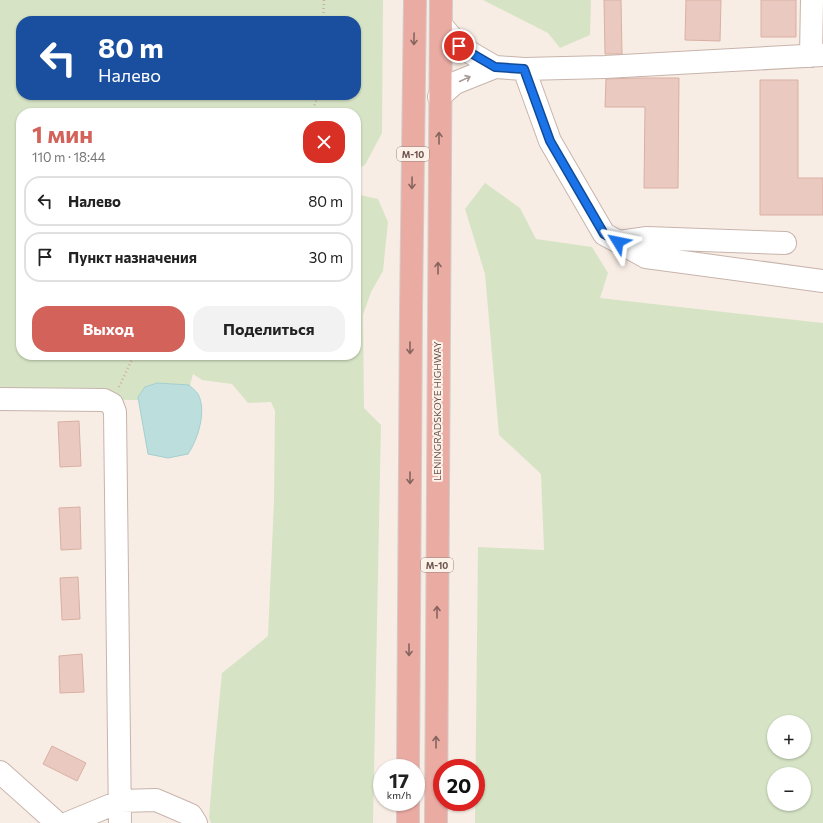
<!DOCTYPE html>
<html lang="ru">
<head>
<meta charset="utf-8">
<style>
	:root { --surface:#fff; --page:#f2f2f2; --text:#222; --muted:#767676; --line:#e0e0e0; --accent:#d2625a }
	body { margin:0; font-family:Commissioner,sans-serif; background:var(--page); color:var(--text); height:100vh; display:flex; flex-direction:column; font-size:15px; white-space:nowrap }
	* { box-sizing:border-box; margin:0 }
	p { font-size:13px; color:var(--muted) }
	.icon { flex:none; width:22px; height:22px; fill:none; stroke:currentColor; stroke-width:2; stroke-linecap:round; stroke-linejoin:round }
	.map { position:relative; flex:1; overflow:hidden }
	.sheet { position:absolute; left:16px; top:108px; width:345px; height:252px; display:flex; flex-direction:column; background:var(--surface); border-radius:16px; box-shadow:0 1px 3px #0004 }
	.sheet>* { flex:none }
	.guide { position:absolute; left:16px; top:16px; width:345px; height:84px; border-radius:16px; box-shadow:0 1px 3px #0004; background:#1a4fa0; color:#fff; overflow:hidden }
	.controls { position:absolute; left:767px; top:715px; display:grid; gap:8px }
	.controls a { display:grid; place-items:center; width:44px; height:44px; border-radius:50%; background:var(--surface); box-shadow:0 1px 3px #0004; font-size:20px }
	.speed { position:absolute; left:373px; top:759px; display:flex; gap:8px; font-size:20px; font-weight:700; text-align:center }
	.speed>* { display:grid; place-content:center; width:52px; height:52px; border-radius:50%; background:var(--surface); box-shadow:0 1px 3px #0004; line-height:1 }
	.speed small { font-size:10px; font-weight:400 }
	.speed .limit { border:6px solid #d22; background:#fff; color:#111 }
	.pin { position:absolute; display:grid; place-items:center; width:34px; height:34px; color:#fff; margin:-17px; border:2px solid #fff; border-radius:50%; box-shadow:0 1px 4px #0007 }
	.me { position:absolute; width:44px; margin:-22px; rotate:305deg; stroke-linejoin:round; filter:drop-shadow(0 0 3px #0008) }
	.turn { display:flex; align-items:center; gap:14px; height:84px; padding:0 16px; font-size:18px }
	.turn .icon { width:52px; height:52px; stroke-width:2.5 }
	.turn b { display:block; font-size:28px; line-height:34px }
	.round { display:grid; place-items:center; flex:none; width:42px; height:42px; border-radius:16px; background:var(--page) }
	.summary { display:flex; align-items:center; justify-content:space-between; height:68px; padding:0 16px }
	h1 { font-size:24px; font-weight:700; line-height:30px; color:var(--accent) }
	.primary-button { display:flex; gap:8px; margin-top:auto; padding:8px 16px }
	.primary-button a { flex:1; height:46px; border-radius:16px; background:var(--accent); color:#fff; font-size:16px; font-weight:700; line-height:46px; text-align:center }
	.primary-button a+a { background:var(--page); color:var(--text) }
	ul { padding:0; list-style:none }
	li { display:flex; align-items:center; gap:12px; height:50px; margin:0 8px 6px; padding:0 8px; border:2px solid var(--line); border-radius:16px }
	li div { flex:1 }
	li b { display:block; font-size:15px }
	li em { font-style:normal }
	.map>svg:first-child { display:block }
	.green { fill:#d6e4c5; fill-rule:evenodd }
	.water { fill:#bcdfde; stroke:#a3cfcf }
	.building { fill:#eacac0; stroke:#daafa2 }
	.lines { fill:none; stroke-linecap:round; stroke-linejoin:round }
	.minor-casing { stroke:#c7b4ac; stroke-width:24 }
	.highway-casing { stroke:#d3ccca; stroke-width:24 }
	.path { stroke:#ceada3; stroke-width:2.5; stroke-dasharray:1 3; stroke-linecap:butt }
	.minor { stroke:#fff; stroke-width:22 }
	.highway { stroke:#eaaba3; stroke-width:22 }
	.oneway { stroke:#86655e }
	.oneway2 { stroke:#a79894 }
	.route-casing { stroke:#114b97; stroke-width:10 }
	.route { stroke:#1a73e8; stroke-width:7 }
	.labels { text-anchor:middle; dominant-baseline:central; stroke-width:4; stroke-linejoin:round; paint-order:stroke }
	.shield { fill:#fcf2e9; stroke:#98837c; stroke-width:1 }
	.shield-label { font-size:9px; font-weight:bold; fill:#6d544d }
	.street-label { font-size:10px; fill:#6d544d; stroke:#fcf2e9 }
</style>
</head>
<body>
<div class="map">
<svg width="823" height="823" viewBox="0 0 823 823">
	<rect width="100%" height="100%" fill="#f8ede4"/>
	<!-- green -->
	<path class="green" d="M0,0h383l-1,133 -17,32 -9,4v-56h-335v242h335v-161l22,5 10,23 -5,49 -12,21 -8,23 1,93 17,17 -8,398h-162l-2,-5 5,-62 8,-83 46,-37 6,-135 1,-90 -4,-9 -23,1 -16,-19 -30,-4 -9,-6 -3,11 -52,12v3l-138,-1zM21,21h335v74h-335z
		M483,0h108l-1,35 -30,13 -12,-15z
		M485,183l35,25 16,31 56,8 16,26 -8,25 223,25v500h-348l3,-276 66,3 -3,-76 -42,-39 -14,-161 -20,-65zM774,722h30v30h-30zM774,774h30v30h-30z"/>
	<!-- water -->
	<path class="water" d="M157,383l32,2c3,3 7,6 9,9 9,17 0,45 -10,60l-20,4 -20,-4 -10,-57 7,-10z"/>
	<!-- building -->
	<path class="building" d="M604,0h17l1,54h-17z
		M686,0h35l-1,41 -35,-1z
		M761,0h35v37h-35z
		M637,78h42l-1,110h-34l1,-81h-40l1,-28z
		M760,80h38v98h25v37h-63z
		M79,421l2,45 -21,1 -2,-45z
		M80,507l1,42 -20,1 -2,-42z
		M78,577l2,42 -18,1 -2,-42z
		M82,654l2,38 -24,1 -1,-37z
		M52,746l34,17 -9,18 -34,-17z"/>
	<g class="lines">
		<defs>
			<path id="minor" d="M441,25l18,21 36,21
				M811,56l1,-56
				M524,69l26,72 54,93 42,23 177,24
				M439,97l16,-14 40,-16 29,2 81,-2 218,-12
				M619,242l28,-4 138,5
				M0,399l104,1 8,4 3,8 5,411
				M0,772l57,51
				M68,823l53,-22 35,-1 35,15 5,8"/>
			<path id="highway" d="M408,768l3,-459 4,-309
				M408,823v-21
				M436,823l5,-823"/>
		</defs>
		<!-- minor casing -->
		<use href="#minor" class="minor-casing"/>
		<!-- highway casing -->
		<use href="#highway" class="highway-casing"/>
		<!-- path -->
		<path class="path" d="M323,21l1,-21
			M312,113l6,-18
			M119,387l15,-32"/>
		<!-- minor -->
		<use href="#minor" class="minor"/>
		<!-- highway -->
		<use href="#highway" class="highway"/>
	</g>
	<!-- one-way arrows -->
	<defs><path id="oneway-shaft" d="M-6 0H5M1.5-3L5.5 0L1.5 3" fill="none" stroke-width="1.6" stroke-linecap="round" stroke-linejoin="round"/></defs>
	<g class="oneway">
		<use href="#oneway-shaft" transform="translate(414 39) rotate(91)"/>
		<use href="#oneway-shaft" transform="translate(439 138) rotate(-90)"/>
		<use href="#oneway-shaft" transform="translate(412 183) rotate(91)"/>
		<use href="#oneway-shaft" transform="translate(438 268) rotate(-90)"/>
		<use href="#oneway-shaft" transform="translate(410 348) rotate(90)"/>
		<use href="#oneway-shaft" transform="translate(410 478) rotate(90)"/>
		<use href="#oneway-shaft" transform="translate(437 612) rotate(-90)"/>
		<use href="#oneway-shaft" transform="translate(409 650) rotate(90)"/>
		<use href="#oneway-shaft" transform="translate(436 742) rotate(-90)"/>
	</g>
	<use class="oneway2" href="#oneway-shaft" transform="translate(465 79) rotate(-25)"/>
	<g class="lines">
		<defs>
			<path id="route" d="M459,46l36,21 29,2 26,72 54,93 14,8"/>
		</defs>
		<!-- route casing -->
		<use href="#route" class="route-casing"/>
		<!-- route -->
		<use href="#route" class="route"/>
	</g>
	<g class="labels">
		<!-- shield labels -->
		<g class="shield">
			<rect x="397" y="147" width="32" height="14" rx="3"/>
			<rect x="421" y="558" width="32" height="14" rx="3"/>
		</g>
		<g class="shield-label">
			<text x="413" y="154">М-10</text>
			<text x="437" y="565">М-10</text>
		</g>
		<!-- street labels -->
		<g class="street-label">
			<text transform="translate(437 411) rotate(-90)">LENINGRADSKOYE HIGHWAY</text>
		</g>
	</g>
</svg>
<div class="controls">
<a>+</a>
<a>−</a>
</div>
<div class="speed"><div>17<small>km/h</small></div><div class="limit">20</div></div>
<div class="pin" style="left:459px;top:46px;background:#d93025"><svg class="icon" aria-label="arrive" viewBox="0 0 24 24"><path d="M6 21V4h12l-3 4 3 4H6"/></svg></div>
<svg class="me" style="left:618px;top:242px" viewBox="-20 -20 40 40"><path d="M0-17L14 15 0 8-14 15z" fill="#1a73e8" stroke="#fff" stroke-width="4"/></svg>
<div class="guide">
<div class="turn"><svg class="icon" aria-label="left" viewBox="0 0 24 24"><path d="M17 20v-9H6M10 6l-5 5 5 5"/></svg><div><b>80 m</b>Налево</div></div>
</div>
<section class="sheet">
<div class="summary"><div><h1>1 мин</h1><p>110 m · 18:44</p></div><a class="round" style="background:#d93025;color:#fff"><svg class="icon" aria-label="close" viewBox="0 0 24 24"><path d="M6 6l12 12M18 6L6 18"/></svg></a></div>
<ul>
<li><svg class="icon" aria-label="left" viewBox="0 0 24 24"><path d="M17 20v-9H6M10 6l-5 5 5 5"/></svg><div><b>Налево</b></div><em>80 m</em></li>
<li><svg class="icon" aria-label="arrive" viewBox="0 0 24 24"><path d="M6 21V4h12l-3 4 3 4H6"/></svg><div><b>Пункт назначения</b></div><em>30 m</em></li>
</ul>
<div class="primary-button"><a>Выход</a><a>Поделиться</a></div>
</section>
</div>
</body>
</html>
